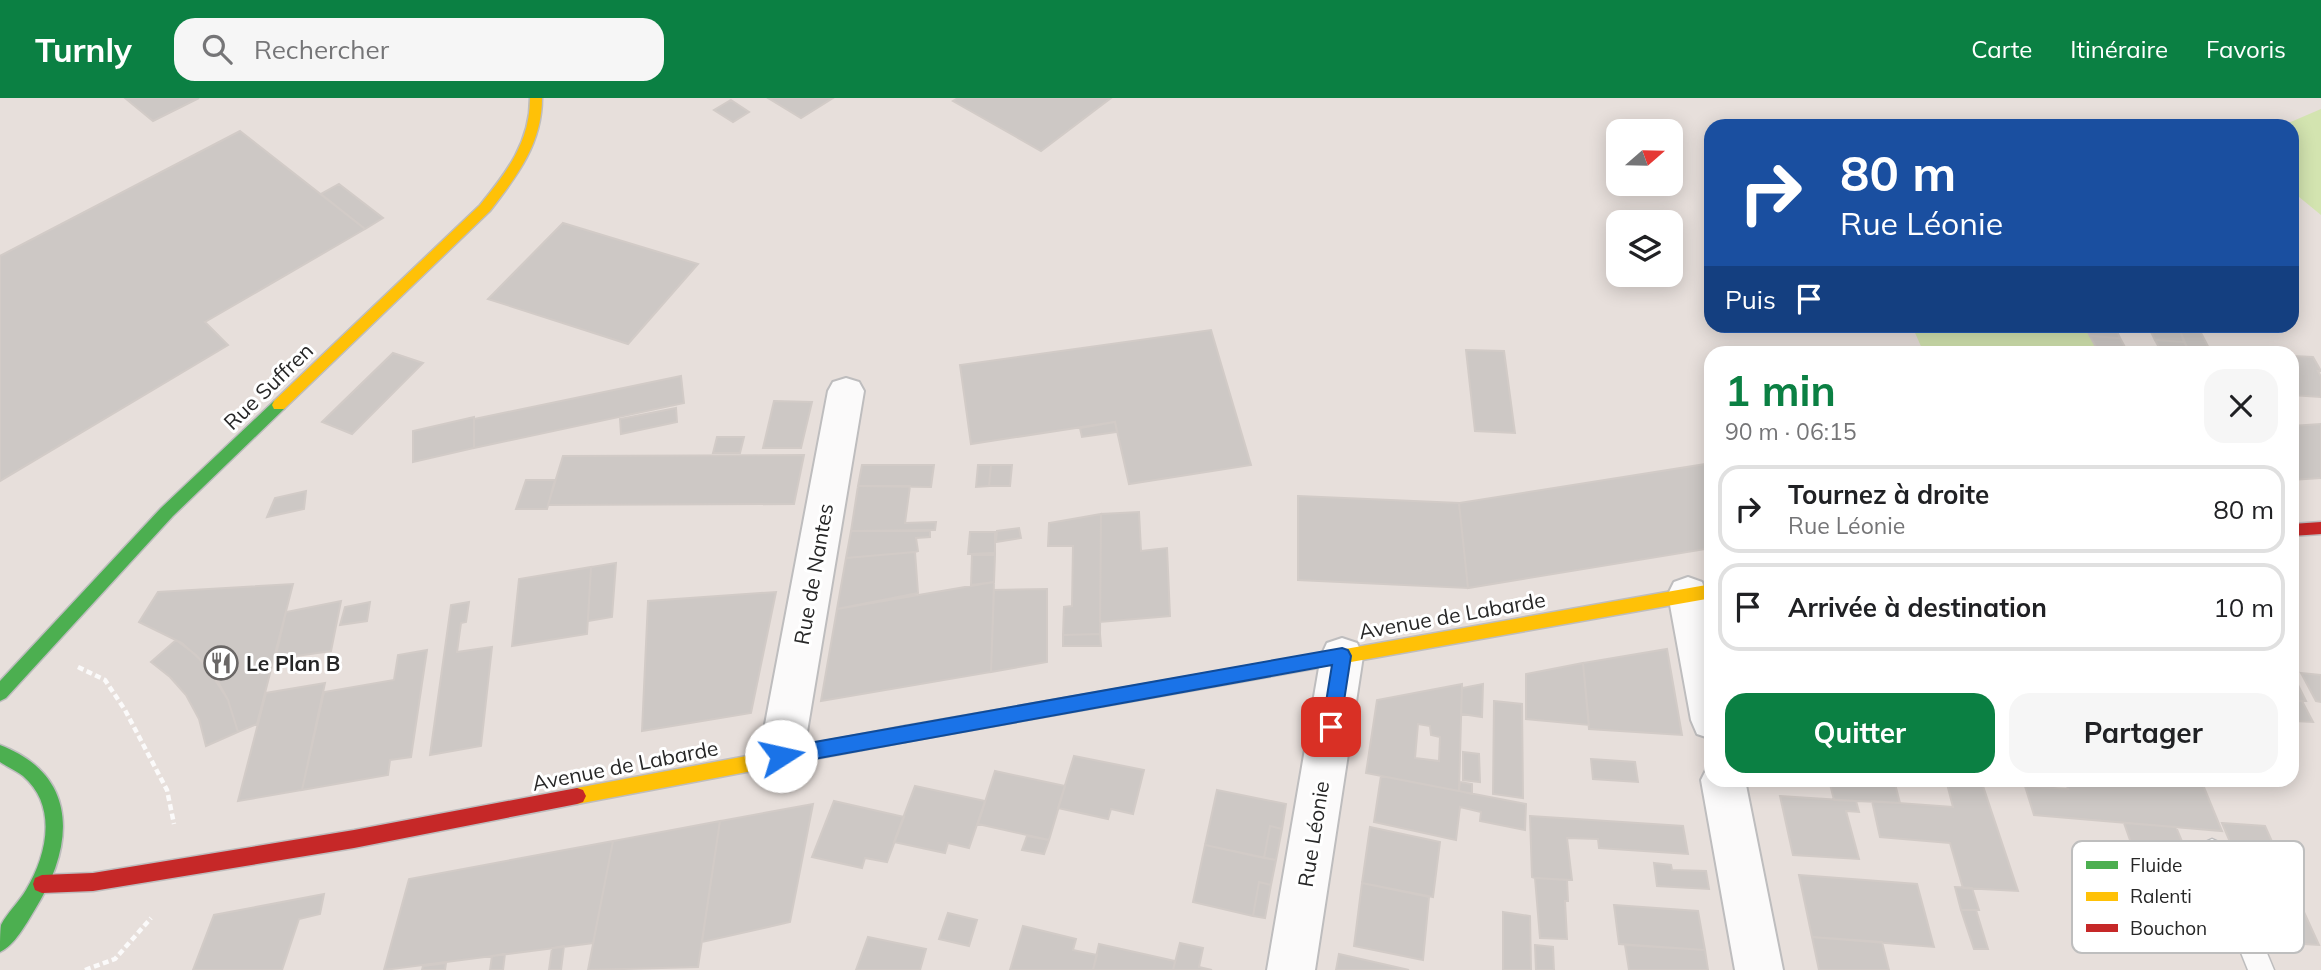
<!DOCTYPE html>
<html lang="fr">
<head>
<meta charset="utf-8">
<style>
	:root { --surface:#fff; --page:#f6f6f6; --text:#202124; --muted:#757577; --line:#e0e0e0; --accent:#0b8043 }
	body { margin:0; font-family:Mulish,sans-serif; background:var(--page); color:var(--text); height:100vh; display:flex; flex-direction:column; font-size:26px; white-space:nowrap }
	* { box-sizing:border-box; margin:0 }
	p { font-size:23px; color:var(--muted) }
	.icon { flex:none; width:38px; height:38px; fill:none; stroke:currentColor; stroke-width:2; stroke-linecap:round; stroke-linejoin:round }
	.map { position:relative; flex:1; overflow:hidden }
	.sheet { position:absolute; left:1704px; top:248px; width:595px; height:441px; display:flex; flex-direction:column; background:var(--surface); border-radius:21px; box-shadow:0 4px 18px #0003 }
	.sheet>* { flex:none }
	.hud { position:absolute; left:1704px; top:21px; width:595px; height:214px; border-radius:21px; box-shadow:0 4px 18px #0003; background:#1a4fa0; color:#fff; overflow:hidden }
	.needle { width:46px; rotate:70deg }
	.fabs { position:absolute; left:1606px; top:21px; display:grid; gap:14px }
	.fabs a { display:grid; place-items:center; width:77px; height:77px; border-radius:14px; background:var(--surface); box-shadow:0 4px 18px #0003; font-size:35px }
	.pin { position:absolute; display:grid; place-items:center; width:60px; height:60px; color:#fff; margin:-30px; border-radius:14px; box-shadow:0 4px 10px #0006 }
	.me { position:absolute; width:77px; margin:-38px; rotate:80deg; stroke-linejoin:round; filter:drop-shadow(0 0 5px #0008) }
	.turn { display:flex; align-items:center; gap:24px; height:147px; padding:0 21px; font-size:32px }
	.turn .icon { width:91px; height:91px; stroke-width:2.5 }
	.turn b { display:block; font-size:49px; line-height:60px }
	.then { display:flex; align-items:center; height:66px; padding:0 21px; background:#0003; gap:14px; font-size:26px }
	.round { display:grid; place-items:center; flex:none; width:74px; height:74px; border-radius:21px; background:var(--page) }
	.headline { display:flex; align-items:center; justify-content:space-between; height:119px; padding:0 21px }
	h1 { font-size:42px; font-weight:700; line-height:52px; color:var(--accent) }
	.action { display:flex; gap:14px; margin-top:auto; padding:14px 21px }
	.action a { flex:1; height:80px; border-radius:21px; background:var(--accent); color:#fff; font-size:28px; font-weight:700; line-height:80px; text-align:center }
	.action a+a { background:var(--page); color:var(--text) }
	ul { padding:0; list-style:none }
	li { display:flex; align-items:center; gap:21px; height:88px; margin:0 14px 10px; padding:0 7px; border:4px solid var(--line); border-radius:21px }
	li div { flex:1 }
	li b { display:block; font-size:26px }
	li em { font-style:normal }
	header { display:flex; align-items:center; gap:42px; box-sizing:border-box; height:98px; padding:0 35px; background:var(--accent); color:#fff }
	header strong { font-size:33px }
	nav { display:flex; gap:38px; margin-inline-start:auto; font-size:24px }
	.search { width:490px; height:63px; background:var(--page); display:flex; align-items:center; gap:18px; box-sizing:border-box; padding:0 24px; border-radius:21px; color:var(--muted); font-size:26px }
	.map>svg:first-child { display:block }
	.green { fill:#d3e4b0 }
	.building { fill:#cdc8c5; stroke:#d2cbc7; stroke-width:2; fill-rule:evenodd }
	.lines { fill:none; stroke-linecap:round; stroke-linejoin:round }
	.lane-casing { stroke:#bebdbe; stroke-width:3 }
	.street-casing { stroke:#bebdbe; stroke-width:4 }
	.fast-casing { stroke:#bebdbe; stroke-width:3 }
	.slow-casing { stroke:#bebdbe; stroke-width:3 }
	.jam-casing { stroke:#bebdbe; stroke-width:3 }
	.path { stroke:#fbfafa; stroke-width:4.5; stroke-dasharray:6 3.5; stroke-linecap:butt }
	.lane { fill:#fbfafa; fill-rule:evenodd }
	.street { fill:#fbfafa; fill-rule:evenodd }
	.fast { fill:#4caf50; fill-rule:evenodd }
	.slow { fill:#ffc107; fill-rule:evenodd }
	.jam { fill:#c62828; fill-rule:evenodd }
	.route { fill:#1a73e8; stroke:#114b97; stroke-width:2 }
	.labels { text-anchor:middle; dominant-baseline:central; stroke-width:6; stroke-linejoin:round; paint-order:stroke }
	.street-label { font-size:21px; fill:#272727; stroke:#fff }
	.poi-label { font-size:21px; font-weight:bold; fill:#272727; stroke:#fff; text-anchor:start }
	.key { fill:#fff; stroke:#bebebe; stroke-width:2 }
	.key-label { font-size:19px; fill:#272727 }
</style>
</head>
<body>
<header>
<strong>Turnly</strong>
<div class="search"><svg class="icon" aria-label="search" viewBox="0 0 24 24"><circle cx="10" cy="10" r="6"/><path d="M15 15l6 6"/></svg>Rechercher</div>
<nav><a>Carte</a><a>Itinéraire</a><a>Favoris</a></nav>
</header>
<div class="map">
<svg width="2321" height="872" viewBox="0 0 2321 872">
	<rect width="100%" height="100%" fill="#e7dfdb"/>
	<!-- green -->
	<path class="green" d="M2321,11v106l-28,-23 -1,-66h-11z
		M1912,228h173l13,27h-174z"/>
	<!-- building -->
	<path class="building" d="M125,0h74l-46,23z
		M768,0h65l-32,20z
		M958,0h153l-70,53 -88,-50z
		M731,2l18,12 -16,10 -19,-12z
		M240,33l125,98 -160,93 23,23 -228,136v-225z
		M339,86l44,34 -18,11 -44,-35z
		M563,125l135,41 -70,80 -140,-45z
		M2085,228l30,1 5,11 -30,-2z
		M1211,232l40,135 -122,19 -14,-62 -144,22 -11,-79z
		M2150,232l30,1 4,11 -29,-2z
		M2180,233l21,2 11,21h-22z
		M2090,238l30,2 6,11 -30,-2z
		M2155,242l29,2 6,11 -29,-2z
		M2096,249l30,2 2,5h-29z
		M1466,252l38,1 11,82 -40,-2z
		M393,255l30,10 -71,71 -30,-12z
		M2292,258l21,1 8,14h-3l3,6v20l-29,-2z
		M681,278l3,27 -210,45v-29z
		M774,303l38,1 -11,46h-38z
		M676,310l1,14 -56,12 -1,-15z
		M474,319v31l-61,14v-31z
		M1115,324l2,10 -35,5 -2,-9z
		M2321,326v54l-29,2v-54z
		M717,339h27l-4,16h-27z
		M804,357l-10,49 -246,1 15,-49z
		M1712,365v85l-244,40 -9,-85z
		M862,367h72l-3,22 -73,-1z
		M978,367h13l-2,21 -13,1z
		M991,367h21l-2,21h-21z
		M526,382h29l-8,29h-31z
		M858,388h52l-5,37 31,-1 -1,8 -84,1z
		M306,393l-2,18 -37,8 8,-19z
		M1298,398l161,7 9,85 -170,-8z
		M1139,414l2,39 26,-3 3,68 -70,6 1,-108z
		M1101,416l-1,120 -37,1 1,-28 8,-1 1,-60h-25l1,-23z
		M1019,430l2,10 -25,4 1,-11z
		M851,433h79v6l-14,1 2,13 -3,1 -69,6z
		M970,434h25v21l-27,1z
		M915,454l3,41 -81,16 9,-51z
		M972,457h23l-1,27 -23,3z
		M616,465l-4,54 -24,4 3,-54z
		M591,469l-4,67 -75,12 7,-67z
		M994,484l-3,90 -170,29 16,-92z
		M293,486l-36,140 -19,8 -10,-32 -23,-36 -23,-21 -43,-21 19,-30z
		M1047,491v73l-56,10 3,-82z
		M776,494l-25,121 -109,18 6,-130z
		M341,503l-10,50 -56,8 11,-47z
		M370,504l-3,19 -27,4 5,-18z
		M469,504l-3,20 -5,1 -4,29 35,-5 -11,99 -51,9 21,-150z
		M1100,536l1,12h-38v-11z
		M176,542l20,15 20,23 12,22 10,32 -32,14 -7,-27 -13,-24 -16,-18 -19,-15z
		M1667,551l15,86 -93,-6 -6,-66z
		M427,552l-16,107 -21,3 -2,15 -86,15 22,-98 70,-12 4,-25z
		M1583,565l6,62 -63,-6v-45z
		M2292,575l14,28h-14z
		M2301,575l20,2v27l-5,-1z
		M325,585l-23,107 -64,11 28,-108z
		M1462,586l-3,107 -93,-18 11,-73zM1418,626l12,2 1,9 9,2 -1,24 -24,-3z
		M1483,586l-1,33 -21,-3 1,-26z
		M1494,603l28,3 1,94 -30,-4z
		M2292,603h10l11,21 -19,-1z
		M1463,654l16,2 1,28 -17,-2z
		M1074,658l70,14 -11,44 -22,-5 -3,10 -50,-11z
		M1591,661l44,3 3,20 -45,-3z
		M995,673l70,15 -16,54 -71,-16z
		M1381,678l145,28 -1,26 -45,-9 1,-9 -21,-5 -4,33 -82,-18z
		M1829,682h65l6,23 -66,-3z
		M1946,682h35l37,111 -55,-3 -13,-45 -70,-6 -8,-36 81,6z
		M2065,682h136l21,51 -188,-16 -9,-29 43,3z
		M1460,684l12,2v10l-13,-3z
		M915,688l70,15 -16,47 -21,-5 -3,10 -51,-11z
		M1217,692l69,14 -4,25 -12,-3 -6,32 -59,-13z
		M1780,698l76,5 3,11 -13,-1 13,48 -66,-4z
		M834,703l70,16 -17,45 -22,-4 -3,10 -50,-11z
		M813,706l-23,118 -88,20 18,-121z
		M1530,718l153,10 5,28 -89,-6 -1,-9 -31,-1 5,42 -37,-2 -3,-1z
		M720,723l-22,146 -110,3 25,-129z
		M2124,725l52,4 31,75 -56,-3z
		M2222,725l43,3 18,40 -44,-3z
		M1270,728l12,3 -6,31 -12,-2z
		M1370,729l70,15 -7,55 -71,-14z
		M1027,738l22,4 -5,14 -22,-4z
		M613,743l-20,102 -209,27 25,-91z
		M1205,747l71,15 -5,25 -12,-3 -6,34 -60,-14z
		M2236,764l47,4 36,79 -49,-3z
		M1654,765l17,2 1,5 34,1 3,18 -52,-3z
		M1799,777l118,9 17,63 -122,-10z
		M1535,780l32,2 1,21h-3l2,38 -27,-1z
		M1259,784l12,3 -6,33 -12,-2z
		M1362,785l67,14 -6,63 -69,-14z
		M1955,789l17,1 7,22h-18z
		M324,796l-4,20 -21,5 -17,51h-89l21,-55z
		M1614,807l84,6 7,39 -86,-6z
		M1961,812h15l12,39h-14z
		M1503,814l27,4 1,54h-28z
		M948,815l29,7 -8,26 -30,-7z
		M1023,828l53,13 -3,11 24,5 -4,15h-83z
		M868,839l58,12 -6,21h-64z
		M1812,839l70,5 7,28h-70z
		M1180,845l23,5 -4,19 13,3h-39z
		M1099,846l76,17 -2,9h-80z
		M1535,847l18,2 1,23h-18z
		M1625,847l80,5 3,20h-79z
		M564,848l-3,24h-12l3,-22z
		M505,856l-2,16h-13l2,-14z
		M1339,856l70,16h-73z
		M446,865l-1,7h-23l1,-4z"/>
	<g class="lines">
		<defs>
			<path id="lane" d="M2212,741l9,4 53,127h-26l-48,-119 3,-8z"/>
			<path id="street" d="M846,280l13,4 5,9 -61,365 -7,14 -15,6 -15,-6 -7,-14 69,-365 5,-9z
				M1688,479l14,5 10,30v127l-15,-5 -6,-14 -23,-126 6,-12z
				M1342,540l15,5 6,13 -48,314h-48l54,-314 6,-13z
				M1712,666v16h33l38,190h-48l-34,-190 7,-14z"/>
			<path id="fast" d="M279,301l5,2 2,4 -2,4 -111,107 -167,182 -6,3v-20l161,-173 113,-107z
				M1334,553l6,2 2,5 -2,5 -6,2 -429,77 -6,-2 -3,-6 3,-6 6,-2z
				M0,647c81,31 74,103 34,166 -8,13 -19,34 -34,41 0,-8 0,-20 1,-27 6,-12 18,-23 25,-35 21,-35 32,-84 -3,-114 -6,-5 -16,-9 -23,-14z"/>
			<path id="slow" d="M530,0h12c0,46 -25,78 -52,113l-206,198h-10l-2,-4 2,-4 206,-196c27,-33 50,-63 50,-107z
				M1712,486v14l-378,67 -6,-2 -2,-5 2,-5 6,-2z
				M905,628l6,2 3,6 -3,6 -6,2 -328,62 -6,-2 -3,-6 3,-6 6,-2z"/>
			<path id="jam" d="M2321,424v12l-29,2v-12z
				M577,690l6,2 3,6 -3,6 -6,2 -223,44 -261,43 -51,2 -7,-3 -2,-6 2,-6 7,-3 51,-2 261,-43z"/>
		</defs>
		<!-- lane casing -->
		<use href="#lane" class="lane-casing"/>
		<!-- street casing -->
		<use href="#street" class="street-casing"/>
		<!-- fast casing -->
		<use href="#fast" class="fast-casing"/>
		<!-- slow casing -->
		<use href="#slow" class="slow-casing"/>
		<!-- jam casing -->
		<use href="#jam" class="jam-casing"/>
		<!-- path -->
		<path class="path" d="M78,569l27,13 20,30 42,80 7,34
			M85,872l30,-11 36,-41"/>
		<!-- lane -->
		<use href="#lane" class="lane"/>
		<!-- street -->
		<use href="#street" class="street"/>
		<!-- fast -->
		<use href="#fast" class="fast"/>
		<!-- slow -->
		<use href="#slow" class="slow"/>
		<!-- jam -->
		<use href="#jam" class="jam"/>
	</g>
	<!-- route -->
	<path class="route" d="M1342,550l6,2 3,6 -11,71 -3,6 -6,2 -7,-2 -2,-6 10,-62 -551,100 -7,-3 -2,-6 2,-5 7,-3z"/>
	<!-- icons -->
	<defs>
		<symbol id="restaurant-ring" viewBox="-11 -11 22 22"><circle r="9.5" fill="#fff" stroke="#6a6766" stroke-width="1.5"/><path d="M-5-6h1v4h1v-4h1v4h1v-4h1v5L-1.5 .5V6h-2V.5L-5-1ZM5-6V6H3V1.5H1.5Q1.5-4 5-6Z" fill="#6a6766"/></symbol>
	</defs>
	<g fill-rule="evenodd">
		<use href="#restaurant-ring" x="202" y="546" width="38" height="38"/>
	</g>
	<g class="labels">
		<!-- street labels -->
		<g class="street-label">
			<text transform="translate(268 288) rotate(-44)">Rue Suffren</text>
			<text transform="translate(813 476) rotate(-80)">Rue de Nantes</text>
			<text transform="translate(1452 517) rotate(-10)">Avenue de Labarde</text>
			<text transform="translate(625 667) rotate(-11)">Avenue de Labarde</text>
			<text transform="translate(1313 736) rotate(-81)">Rue Léonie</text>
		</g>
		<!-- poi labels -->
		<g class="poi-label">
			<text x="246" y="565">Le Plan B</text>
		</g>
	</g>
	<!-- legend -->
	<rect x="2072" y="743" width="232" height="112" rx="10" class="key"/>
	<rect x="2086" y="763" width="32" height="8" fill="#4caf50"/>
	<rect x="2086" y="794" width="32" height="9" fill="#ffc107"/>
	<rect x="2086" y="826" width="32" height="8" fill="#c62828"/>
	<g class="key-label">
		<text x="2130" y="774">Fluide</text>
		<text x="2130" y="805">Ralenti</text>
		<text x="2130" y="837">Bouchon</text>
	</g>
</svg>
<div class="fabs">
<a><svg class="needle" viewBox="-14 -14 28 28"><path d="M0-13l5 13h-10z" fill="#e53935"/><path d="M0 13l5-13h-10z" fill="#757577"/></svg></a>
<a><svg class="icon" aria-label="layers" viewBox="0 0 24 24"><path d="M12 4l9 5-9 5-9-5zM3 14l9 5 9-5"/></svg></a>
</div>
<div class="pin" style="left:1331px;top:629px;background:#d93025"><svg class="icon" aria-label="arrive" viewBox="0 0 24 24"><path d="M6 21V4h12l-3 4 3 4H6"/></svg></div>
<svg class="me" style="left:781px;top:658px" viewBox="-20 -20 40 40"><circle r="19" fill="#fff"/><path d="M0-13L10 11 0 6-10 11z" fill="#1a73e8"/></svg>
<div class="hud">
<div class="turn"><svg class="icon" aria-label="right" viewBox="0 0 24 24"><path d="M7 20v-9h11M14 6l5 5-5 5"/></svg><div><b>80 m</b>Rue Léonie</div></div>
<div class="then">Puis<svg class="icon" aria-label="arrive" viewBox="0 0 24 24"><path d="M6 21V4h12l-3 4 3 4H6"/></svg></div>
</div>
<section class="sheet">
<div class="headline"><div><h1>1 min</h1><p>90 m · 06:15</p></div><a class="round"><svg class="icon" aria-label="close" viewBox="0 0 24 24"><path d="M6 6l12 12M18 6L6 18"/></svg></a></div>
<ul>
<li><svg class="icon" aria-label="right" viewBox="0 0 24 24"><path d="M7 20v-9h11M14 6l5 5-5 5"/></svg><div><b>Tournez à droite</b><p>Rue Léonie</p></div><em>80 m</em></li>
<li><svg class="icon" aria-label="arrive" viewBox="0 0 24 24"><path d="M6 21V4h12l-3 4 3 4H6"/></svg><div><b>Arrivée à destination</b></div><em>10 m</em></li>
</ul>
<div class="action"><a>Quitter</a><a>Partager</a></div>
</section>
</div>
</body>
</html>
